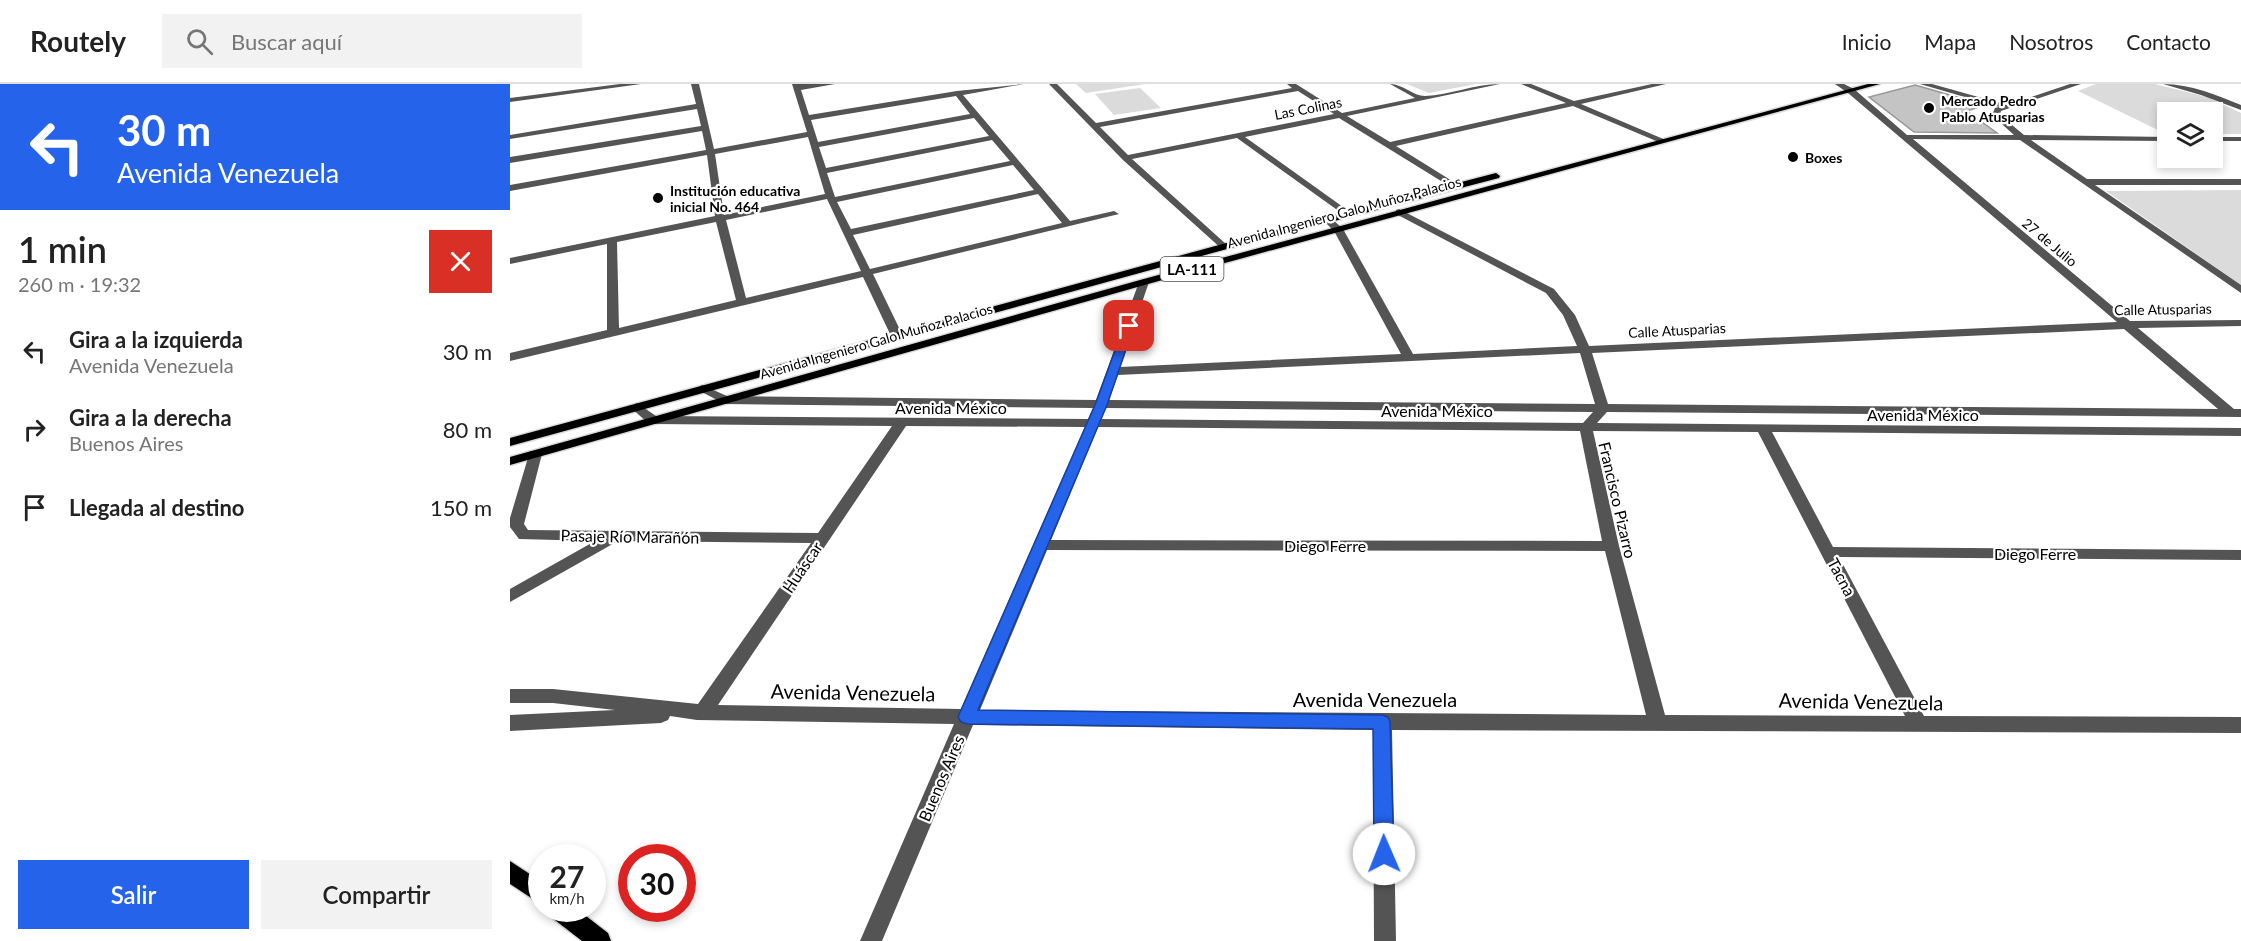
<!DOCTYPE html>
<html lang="es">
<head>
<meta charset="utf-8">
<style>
	:root { --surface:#fff; --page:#f2f2f2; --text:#222; --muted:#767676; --line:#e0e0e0; --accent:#2563eb }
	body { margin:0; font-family:Lato,sans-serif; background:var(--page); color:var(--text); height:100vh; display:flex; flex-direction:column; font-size:22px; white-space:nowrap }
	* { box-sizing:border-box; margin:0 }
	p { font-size:20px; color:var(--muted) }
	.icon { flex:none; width:33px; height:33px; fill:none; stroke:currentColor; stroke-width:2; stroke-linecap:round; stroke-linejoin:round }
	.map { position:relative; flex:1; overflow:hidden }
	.panel { display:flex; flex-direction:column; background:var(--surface); width:510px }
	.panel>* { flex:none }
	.top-card { background:#2563eb; color:#fff; overflow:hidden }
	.tools { position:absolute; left:1647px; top:18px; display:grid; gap:12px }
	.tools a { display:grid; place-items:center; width:66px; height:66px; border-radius:0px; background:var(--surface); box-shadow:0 3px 9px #0003; font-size:30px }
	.speed { position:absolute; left:18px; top:760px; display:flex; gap:12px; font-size:30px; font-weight:700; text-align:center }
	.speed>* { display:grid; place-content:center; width:78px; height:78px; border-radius:50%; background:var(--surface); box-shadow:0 3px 9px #0003; line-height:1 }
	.speed small { font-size:15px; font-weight:400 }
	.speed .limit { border:9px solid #d22; background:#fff; color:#111 }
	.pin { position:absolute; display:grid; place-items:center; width:51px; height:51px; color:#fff; margin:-26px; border-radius:12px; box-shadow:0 3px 9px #0006 }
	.me { position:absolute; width:66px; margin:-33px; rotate:359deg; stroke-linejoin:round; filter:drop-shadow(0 0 4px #0008) }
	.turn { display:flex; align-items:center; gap:21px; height:126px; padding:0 18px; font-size:27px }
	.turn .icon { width:78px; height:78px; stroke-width:2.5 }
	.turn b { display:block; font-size:42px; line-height:51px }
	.round { display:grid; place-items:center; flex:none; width:63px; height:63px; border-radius:0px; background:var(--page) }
	.head { display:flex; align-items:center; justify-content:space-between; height:102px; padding:0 18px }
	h1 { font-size:36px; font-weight:600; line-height:45px }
	.primary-button { display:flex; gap:12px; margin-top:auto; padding:12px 18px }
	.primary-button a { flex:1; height:69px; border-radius:0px; background:var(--accent); color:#fff; font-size:24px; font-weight:600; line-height:69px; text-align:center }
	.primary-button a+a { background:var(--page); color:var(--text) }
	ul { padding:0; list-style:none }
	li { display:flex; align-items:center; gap:18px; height:78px; padding:0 18px }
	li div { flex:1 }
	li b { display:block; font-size:22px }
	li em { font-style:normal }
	header { display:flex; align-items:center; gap:36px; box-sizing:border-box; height:84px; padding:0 30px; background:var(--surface); border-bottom:2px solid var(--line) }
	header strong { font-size:28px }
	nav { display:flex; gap:33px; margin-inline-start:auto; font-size:21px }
	.search { width:420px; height:54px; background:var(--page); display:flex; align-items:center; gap:15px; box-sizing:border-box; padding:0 21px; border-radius:0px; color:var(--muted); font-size:22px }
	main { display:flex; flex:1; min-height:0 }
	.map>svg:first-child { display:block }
	.green { fill:#dbdbdb }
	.building { fill:#c4c4c4; stroke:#989898; stroke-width:1.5 }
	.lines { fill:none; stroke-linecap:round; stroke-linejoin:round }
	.major-casing { stroke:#dbdbdb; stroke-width:3 }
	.minor { fill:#545454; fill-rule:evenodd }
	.major { fill:#000; fill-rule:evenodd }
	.route { fill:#2563eb; stroke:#184099; stroke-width:1.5 }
	.poi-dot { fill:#000; stroke:#fff; stroke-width:2 }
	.labels { text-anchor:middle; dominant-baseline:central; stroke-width:4.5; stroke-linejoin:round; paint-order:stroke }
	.far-poi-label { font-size:14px; font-weight:bold; fill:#000; stroke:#fff; text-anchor:start }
	.far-street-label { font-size:14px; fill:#000; stroke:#fff }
	.shield { fill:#fff; stroke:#4c4c4c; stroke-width:1.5 }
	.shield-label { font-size:15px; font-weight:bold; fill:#000 }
	.street-label { font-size:16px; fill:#000; stroke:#fff }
	.near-street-label { font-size:20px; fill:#000; stroke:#fff }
</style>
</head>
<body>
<header>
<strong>Routely</strong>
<div class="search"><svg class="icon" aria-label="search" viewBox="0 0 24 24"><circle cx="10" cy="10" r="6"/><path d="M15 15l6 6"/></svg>Buscar aquí</div>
<nav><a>Inicio</a><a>Mapa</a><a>Nosotros</a><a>Contacto</a></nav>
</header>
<main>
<section class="panel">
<div class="top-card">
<div class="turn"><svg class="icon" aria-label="left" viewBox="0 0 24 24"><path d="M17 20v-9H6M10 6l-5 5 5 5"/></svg><div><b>30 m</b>Avenida Venezuela</div></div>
</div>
<div class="head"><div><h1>1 min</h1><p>260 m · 19:32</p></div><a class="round" style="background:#d93025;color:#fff"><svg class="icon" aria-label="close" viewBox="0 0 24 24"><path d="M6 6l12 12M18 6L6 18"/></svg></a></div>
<ul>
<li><svg class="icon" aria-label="left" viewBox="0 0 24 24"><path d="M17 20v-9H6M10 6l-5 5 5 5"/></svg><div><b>Gira a la izquierda</b><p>Avenida Venezuela</p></div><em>30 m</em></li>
<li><svg class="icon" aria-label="right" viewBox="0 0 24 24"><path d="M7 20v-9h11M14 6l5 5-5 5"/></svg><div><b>Gira a la derecha</b><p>Buenos Aires</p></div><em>80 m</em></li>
<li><svg class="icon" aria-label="arrive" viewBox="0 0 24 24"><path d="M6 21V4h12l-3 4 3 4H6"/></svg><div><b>Llegada al destino</b></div><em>150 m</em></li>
</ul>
<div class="primary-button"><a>Salir</a><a>Compartir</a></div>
</section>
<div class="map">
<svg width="1731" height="857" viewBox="0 0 1731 857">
	<rect width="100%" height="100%" fill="#fff"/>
	<!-- green -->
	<path class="green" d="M566,0h69l-59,9z
		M897,0h69l-47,9z
		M1586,0h59l52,13 34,16v21h-28l-1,-22h-44l-2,22 -88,-43z
		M630,4l21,20 -47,7 -19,-21z
		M1731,106v95l-135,-94z"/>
	<!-- building -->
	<path class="building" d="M1405,1l70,20 -18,6 30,22 -83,-1 -45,-35z"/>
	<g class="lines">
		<defs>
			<path id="major" d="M1358,0h12l-732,200 -638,181v-8l630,-177z
				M986,89l4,3 -1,2 -272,71 -717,197v-8l709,-193z
				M0,777l32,21v23l-32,-21z
				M38,825h29l31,24 3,8h-29l-31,-24z"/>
		</defs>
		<!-- major casing -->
		<use href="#major" class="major-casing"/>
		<!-- minor -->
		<path class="minor" d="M110,0h21l-131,18v-4z
			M181,0h8l15,65 93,-17 -15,-48h43l-34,6 8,25 148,-24 67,-7 -61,11 107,126 44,-10 5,3 -246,60 30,62 -6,4 -6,-4 -28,-59 -353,84v-8l97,-23v-86l-97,20v-6l205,-42 -8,-61 -197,36v-6l196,-35 -4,-19 -192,32v-6l191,-31 -4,-17 -187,30v-4l186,-31zM446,12l14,18 -152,28 -7,-22zM464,34l15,18 -163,32 -7,-21zM298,53l17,57 -101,21 -9,-61zM482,56l18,21 -175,36 -8,-24zM503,81l21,25 -183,39 -14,-27zM528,110l24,29 -192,46 -17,-34zM317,115l34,72 -115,27 -20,-78zM206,138l20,78 -117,28 -2,-86z
			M539,0h8l39,39 196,-35 -5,-4h9l46,29 73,-15 -25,-14c13,0 23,12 35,12 25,-1 49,-12 75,-12l-153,32 43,26 176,-39 -45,-19h10l43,17 78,-17h14l-85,20 87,37 -7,2 -88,-37 -177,40 61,38 1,2 -4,3 -115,-71 -94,19 105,75 2,2 -5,3 -110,-79 -105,21 95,86 1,2 -5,3 -100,-90zM788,7l36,23 -206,41 -28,-28z
			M1325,0h9l10,5 53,46h107l-22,-20 3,-7 4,-1 -79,-23h12l75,21 63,-21h11l-80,27 -1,4 24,20 144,2v4l-137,-1 56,39h154v6h-146l146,100v8l-221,-153 -107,-1 217,182 111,-1v6l-103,2 96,81h7v8l-634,-5 -10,11 644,5v8l-469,-4 61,115 408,3v10l-402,-3 85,159 317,1v16l-849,-3 4,211h-22l-1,-211 -400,-5 -91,216h-22l94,-217 -257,-4 -27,-4 -2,4 -7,3 -151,8v-16l105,-5 -62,-7h-43v-14h43l145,15 113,-161 -193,-2 -108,61v-13l85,-48 -76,-2 -9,-12v-9l20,-67h10l2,3 -18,70 4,6 290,3 74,-107 -239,-2 -5,-1 -18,-16 7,-4 19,13 432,3 5,-11 -368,-4 -29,-15 6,-4 25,11 369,4 43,-118 5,-3 5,3 -29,85 281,-13 -67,-123 -10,-10v-4h6l13,12 70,125 164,-8 -14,-31 -17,-22 -150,-79v-4l3,-1 155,80 21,26 14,31 528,-24 -269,-229zM1614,245l94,80 -610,-5 -16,-51zM1070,269l15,51 -486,-4 9,-25zM596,324l487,4 -10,11 -482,-4zM396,342l179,1 -124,282 -243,-4zM588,343l482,4 22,110 -551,-1zM1083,347l165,1 147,284 -240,-1 -46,-169zM537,466l558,1 41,164 -666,-5z
			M1653,0c28,0 53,11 78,21v5l-40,-15z
			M1702,53h29v4h-29z"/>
		<!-- major -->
		<use href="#major" class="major"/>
	</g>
	<!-- route -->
	<path class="route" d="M619,239l5,3 -27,79 -129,305 404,5 6,2 2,5 4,132 -3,6 -7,2 -7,-2 -3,-6 -1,-125 -406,-5 -6,-2 -3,-5 137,-312 29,-79z"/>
	<!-- markers -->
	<g class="poi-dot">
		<circle cx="1419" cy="24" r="6"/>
		<circle cx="1283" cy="73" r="6"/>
		<circle cx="148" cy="114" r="6"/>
	</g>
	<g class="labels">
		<!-- far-poi labels -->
		<g class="far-poi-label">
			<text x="1431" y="16">Mercado Pedro<tspan x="1431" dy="16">Pablo Atusparias</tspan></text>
			<text x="1295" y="73">Boxes</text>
			<text x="160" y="106">Institución educativa<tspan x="160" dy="16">inicial No. 464</tspan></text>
		</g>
		<!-- far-street labels -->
		<g class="far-street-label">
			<text transform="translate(798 24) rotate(-11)">Las Colinas</text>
			<text transform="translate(834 128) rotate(-15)">Avenida Ingeniero Galo Muñoz Palacios</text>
			<text transform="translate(1540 158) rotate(40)">27 de Julio</text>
			<text transform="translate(1653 225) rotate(-1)">Calle Atusparias</text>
			<text transform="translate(1167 246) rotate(-3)">Calle Atusparias</text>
			<text transform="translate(366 257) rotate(-16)">Avenida Ingeniero Galo Muñoz Palacios</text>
		</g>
		<!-- shield labels -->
		<rect class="shield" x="650.5" y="173" width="63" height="24" rx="4.5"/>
		<g class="shield-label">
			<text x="682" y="185">LA-111</text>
		</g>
		<!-- street labels -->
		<g class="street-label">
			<text x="441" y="323">Avenida México</text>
			<text x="927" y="326">Avenida México</text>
			<text x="1413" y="330">Avenida México</text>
			<text transform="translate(1108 416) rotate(77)">Francisco Pizarro</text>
			<text transform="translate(120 452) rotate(1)">Pasaje Río Marañón</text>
			<text x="815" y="461">Diego Ferre</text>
			<text x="1525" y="469">Diego Ferre</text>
			<text transform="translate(292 483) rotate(-56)">Huáscar</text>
			<text transform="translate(1332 493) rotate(62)">Tacna</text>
			<text transform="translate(431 694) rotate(-67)">Buenos Aires</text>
		</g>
		<!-- near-street labels -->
		<g class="near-street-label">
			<text transform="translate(343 608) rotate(1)">Avenida Venezuela</text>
			<text x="865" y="615">Avenida Venezuela</text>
			<text transform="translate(1351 617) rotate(1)">Avenida Venezuela</text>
		</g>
	</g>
</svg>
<div class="tools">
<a><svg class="icon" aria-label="layers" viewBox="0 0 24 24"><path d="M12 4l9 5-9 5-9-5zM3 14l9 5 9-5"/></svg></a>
</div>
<div class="speed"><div>27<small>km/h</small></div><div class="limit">30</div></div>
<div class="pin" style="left:619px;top:242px;background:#d93025"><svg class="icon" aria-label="arrive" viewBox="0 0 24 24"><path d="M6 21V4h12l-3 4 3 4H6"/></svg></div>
<svg class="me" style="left:874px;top:770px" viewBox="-20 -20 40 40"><circle r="19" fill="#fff"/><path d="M0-13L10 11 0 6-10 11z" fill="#2563eb"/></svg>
</div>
</main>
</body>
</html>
